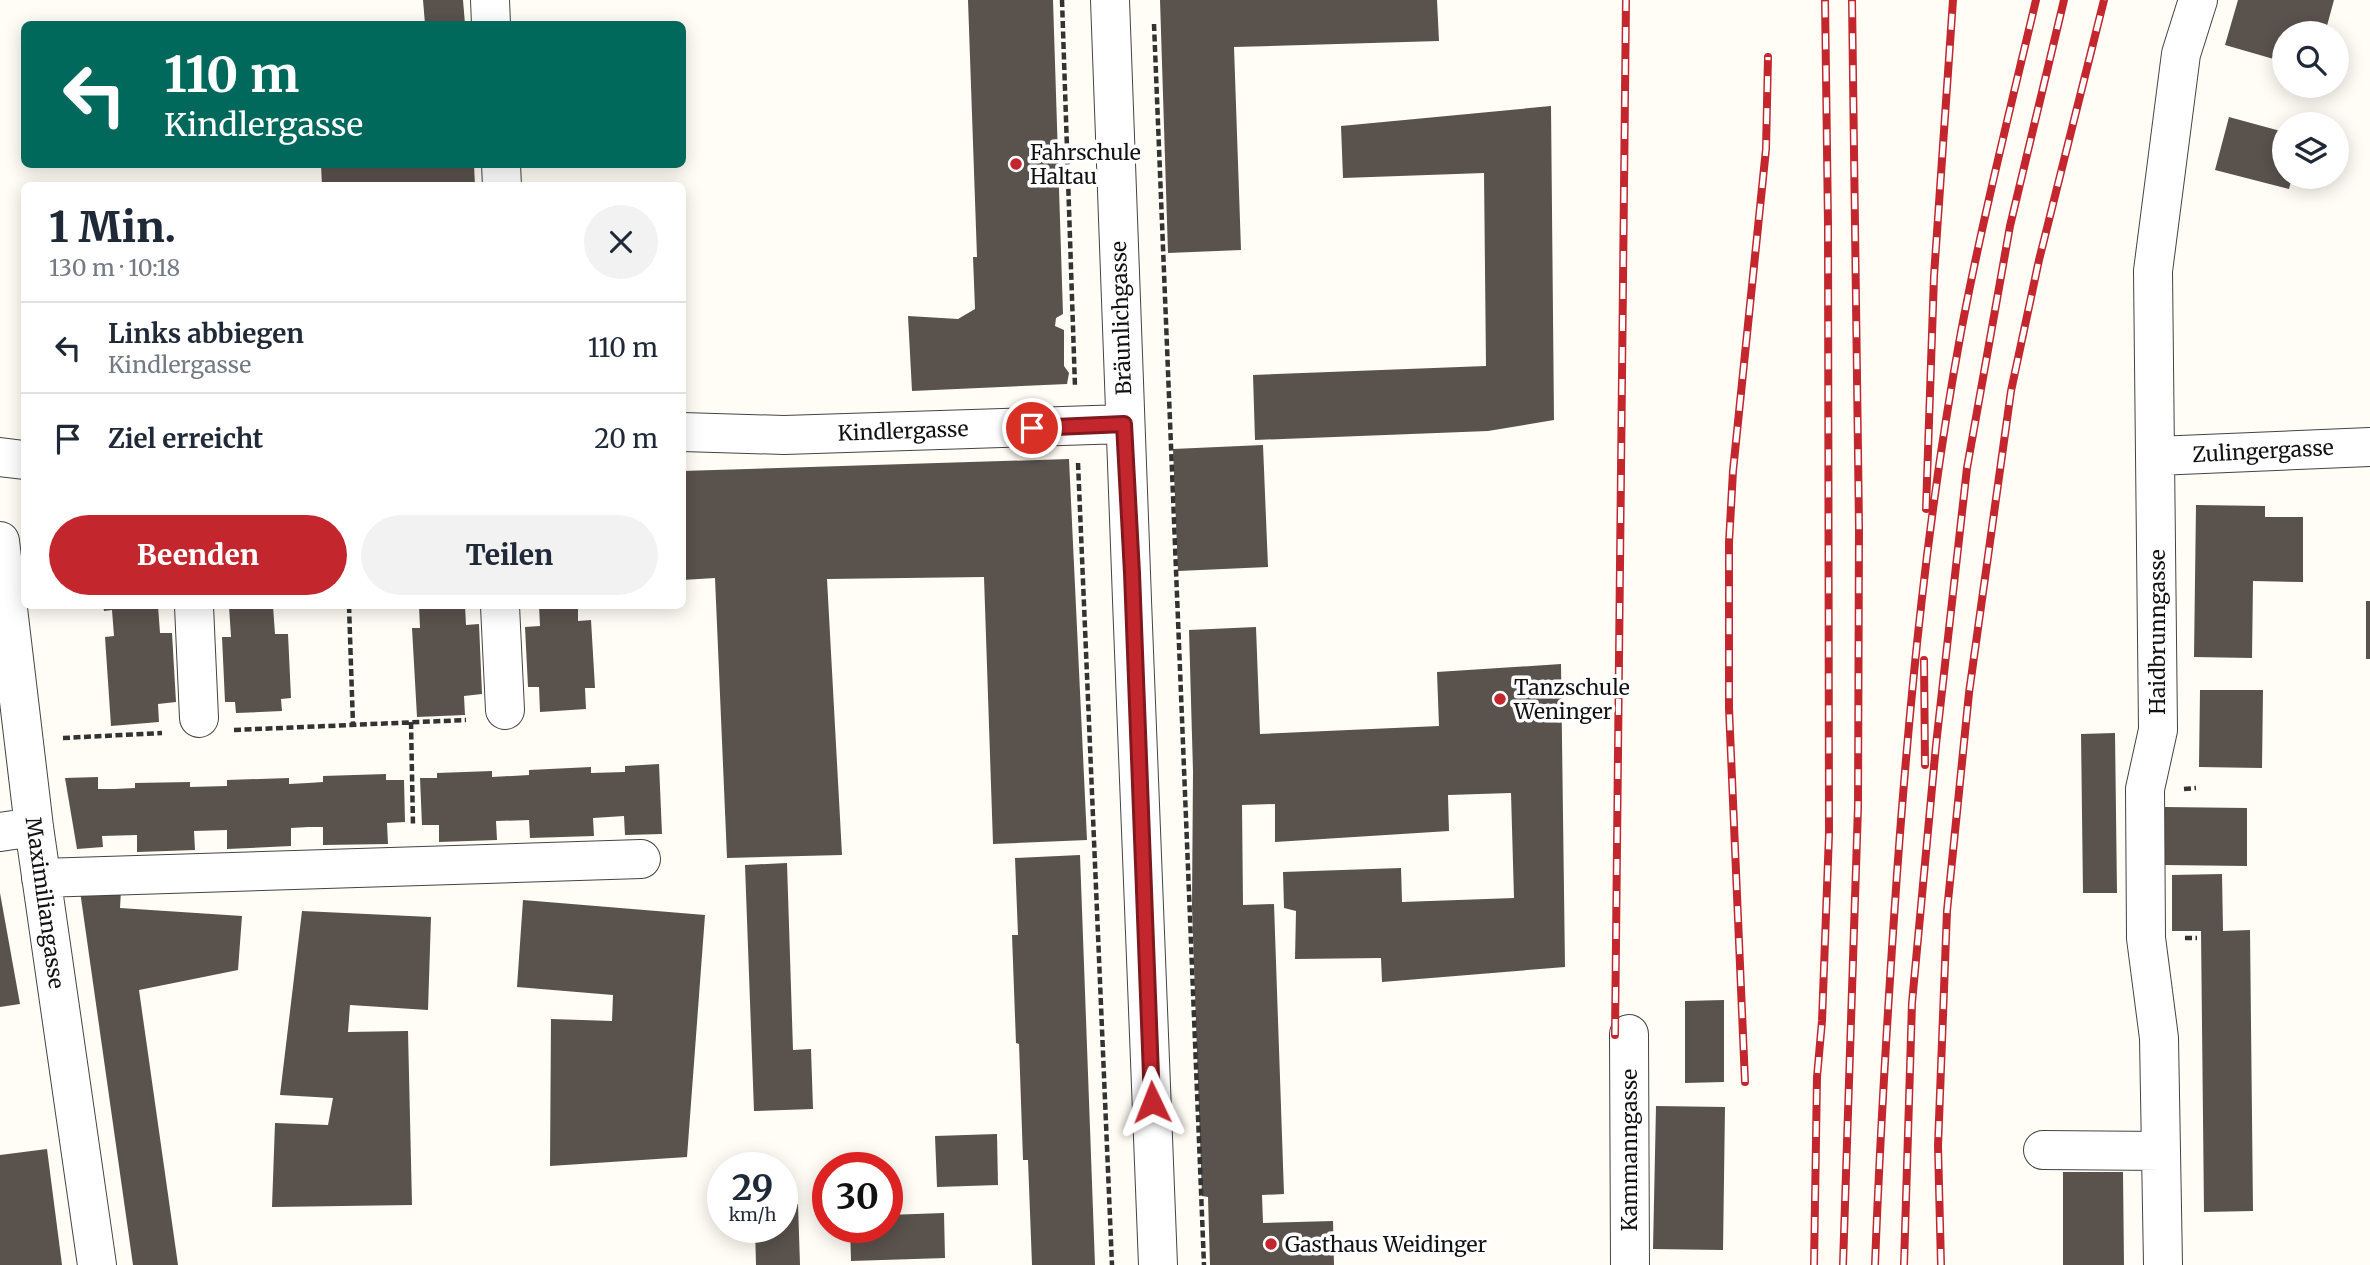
<!DOCTYPE html>
<html lang="de">
<head>
<meta charset="utf-8">
<style>
	:root { --surface:#fff; --page:#f2f2f3; --text:#1f2937; --muted:#747a83; --line:#e0e1e3; --accent:#c4262e }
	body { margin:0; font-family:Merriweather,serif; background:var(--page); color:var(--text); height:100vh; display:flex; flex-direction:column; font-size:26px; white-space:nowrap }
	* { box-sizing:border-box; margin:0 }
	p { font-size:23px; color:var(--muted) }
	.icon { flex:none; width:38px; height:38px; fill:none; stroke:currentColor; stroke-width:2; stroke-linecap:round; stroke-linejoin:round }
	.map { position:relative; flex:1; overflow:hidden }
	.panel { position:absolute; left:21px; top:182px; width:665px; height:427px; display:flex; flex-direction:column; background:var(--surface); border-radius:10px; box-shadow:0 4px 18px #0003 }
	.panel>* { flex:none }
	.guide { position:absolute; left:21px; top:21px; width:665px; height:147px; border-radius:10px; box-shadow:0 4px 18px #0003; background:#00695c; color:#fff; overflow:hidden }
	.fabs { position:absolute; left:2272px; top:21px; display:grid; gap:14px }
	.fabs a { display:grid; place-items:center; width:77px; height:77px; border-radius:50%; background:var(--surface); box-shadow:0 4px 18px #0003; font-size:35px }
	.speed { position:absolute; left:707px; top:1152px; display:flex; gap:14px; font-size:35px; font-weight:700; text-align:center }
	.speed>* { display:grid; place-content:center; width:91px; height:91px; border-radius:50%; background:var(--surface); box-shadow:0 4px 18px #0003; line-height:1 }
	.speed small { font-size:18px; font-weight:400 }
	.speed .limit { border:10px solid #d22; background:#fff; color:#111 }
	.pin { position:absolute; display:grid; place-items:center; width:60px; height:60px; color:#fff; margin:-30px; border:4px solid #fff; border-radius:50%; box-shadow:0 2px 7px #0007 }
	.me { position:absolute; width:77px; margin:-38px; rotate:358deg; stroke-linejoin:round; filter:drop-shadow(0 0 5px #0008) }
	.turn { display:flex; align-items:center; gap:24px; height:147px; padding:0 28px; font-size:32px }
	.turn .icon { width:91px; height:91px; stroke-width:2.5 }
	.turn b { display:block; font-size:49px; line-height:60px }
	.round { display:grid; place-items:center; flex:none; width:74px; height:74px; border-radius:37px; background:var(--page) }
	.overview { display:flex; align-items:center; justify-content:space-between; height:119px; padding:0 28px }
	h1 { font-size:42px; font-weight:800; line-height:52px }
	.button { display:flex; gap:14px; margin-top:auto; padding:14px 28px }
	.button a { flex:1; height:80px; border-radius:42px; background:var(--accent); color:#fff; font-size:28px; font-weight:800; line-height:80px; text-align:center }
	.button a+a { background:var(--page); color:var(--text) }
	ul { padding:0; list-style:none }
	li { display:flex; align-items:center; gap:21px; height:91px; padding:0 28px; border-top:2px solid var(--line) }
	li div { flex:1 }
	li b { display:block; font-size:26px }
	li em { font-style:normal }
	.map>svg:first-child { display:block }
	.building { fill:#5a524d }
	.lines { fill:none; stroke-linecap:round; stroke-linejoin:round }
	.minor-casing { stroke:#444; stroke-width:40 }
	.path { stroke:#333; stroke-width:4.5; stroke-dasharray:7 3.5; stroke-linecap:butt }
	.minor { stroke:#fff; stroke-width:38 }
	.rail-casing { stroke:#c4262e; stroke-width:8 }
	.rail { stroke:#fff; stroke-width:5; stroke-dasharray:16; stroke-linecap:butt }
	.route-casing { stroke:#7f191e; stroke-width:18 }
	.route { stroke:#c4262e; stroke-width:12 }
	.poi-dot { fill:#c4262e; stroke:#fff; stroke-width:2.5 }
	.labels { text-anchor:middle; dominant-baseline:central; stroke-width:7; stroke-linejoin:round; paint-order:stroke }
	.poi-label { font-size:21px; fill:#111; stroke:#fff; text-anchor:start }
	.street-label { font-size:21px; fill:#111; stroke:#fff }
</style>
</head>
<body>
<div class="map">
<svg width="2370" height="1265" viewBox="0 0 2370 1265">
	<rect width="100%" height="100%" fill="#fffdf5"/>
	<!-- building -->
	<path class="building" d="M423,0h40l2,24h-40z
		M968,0h85l10,314 -7,4 -1,8 9,4v36l5,7 -2,11 -155,7 -4,-75 50,3 17,-10 -2,-52h4z
		M1160,0h277l2,41 -205,6 7,203 -73,3z
		M2238,0h96l-9,33h-41v29l-59,-17z
		M1551,106l3,314 -66,11 -233,9 -2,-65 233,-9 -2,-193 -141,5 -2,-52z
		M2229,117l55,15v45h8l-3,12 -74,-19z
		M321,164h153l1,22h-153z
		M1263,445l5,122 -90,4 -5,-122z
		M1069,459l18,381 -94,4 -9,-267 -157,2 15,276 -115,3 -12,-280 -33,2v-109z
		M2196,505l69,1v11h38v65l-50,-1 -1,77 -58,-1z
		M2366,601h4v58h-4z
		M103,606h55l2,27h12l4,69 -18,2 1,18 -48,4 -6,-89 9,-1 -2,-26 -8,1z
		M229,606h44l2,28h13l3,64 -10,1 1,12 -46,2 -1,-11h-10l-3,-65h9z
		M419,606h46l1,19 13,-1 3,70 -18,2 1,19 -48,2 -5,-89h8z
		M539,606h39v15l13,-1 4,68h-10l1,21 -46,3 -1,-25h-11l-3,-60 15,-1z
		M1256,627l4,107 179,-8 -2,-54 124,-8 4,303 -183,15 -1,-24 -86,1 1,-48 -12,-3 -1,-36 118,-4 1,34 112,-4 -3,-105 -63,2 1,36 -174,11v-38l-33,1 1,100 31,-1 10,290 -22,1 1,28 70,-2 1,44h-124l-2,-68 -6,-1 -10,-289 1,-136 -4,-141z
		M2200,690h63l-1,78 -63,-1z
		M2115,733l2,160h-34l-2,-159z
		M659,764l3,70 -37,1 -1,-19 -31,2 1,18 -64,2 -1,-18 -33,1 1,19 -58,2v-17h-17l-2,-47h17v-5l55,-2v6l37,-2v-5l62,-3v6l34,-1v-6z
		M386,774v6h18l1,42 -18,1 1,21 -65,1v-18h-14l-18,1v18l-64,3v-19l-33,1 1,19 -58,2v-17l-35,1 1,11 -26,2 -12,-71 33,-1v12h16l21,-1v-5l55,-1v5l37,-1v-6l33,-1 29,-1v6l19,-1 15,-1v-6z
		M2164,807l83,1v58l-83,-1z
		M1080,855l15,410h-63l-4,-105h-5l-4,-116 -3,-1 -4,-108h6l-3,-77z
		M787,863l6,187 18,-1 2,60 -59,2 -9,-246z
		M2222,874l1,57 27,-1 3,281 -49,1 -3,-281h-29v-56z
		M121,890l-1,18 122,8 -4,54 -99,20 39,275h-45l-53,-374z
		M0,893l20,111 -20,3z
		M523,900l182,15 -18,242 -137,9 1,-147 61,2 1,-26 -96,-8z
		M302,911l129,6 -3,93 -78,-5 -2,27 60,-1 4,174 -140,2 3,-84 53,2 5,-27 -53,-3z
		M1724,1000v82l-39,1v-82z
		M1656,1106l69,1 -2,143 -70,-1z
		M997,1134l1,51 -61,2 -2,-51z
		M47,1149l15,116h-62v-110z
		M2063,1172h60l1,93h-61z
		M782,1204h16l2,61h-44l-1,-38h27z
		M944,1213l1,45 -94,3 -1,-34h37v-12z"/>
	<g class="lines">
		<defs>
			<path id="minor" d="M490,0l1,24
				M1110,0c14,422 32,843 48,1265
				M501,164l1,22
				M682,432l102,3 340,-11
				M2156,456l214,-9
				M0,457l24,3
				M0,541l34,286 63,438
				M194,606l5,112
				M500,606l5,104
				M0,832l34,-5
				M41,878l600,-19
				M1629,1034l1,231
				M2043,1150l118,1
				M2163,1265l-4,-227 -13,-100 -1,-149 13,-59 -5,-459 28,-217 17,-54"/>
		</defs>
		<!-- minor casing -->
		<use href="#minor" class="minor-casing"/>
		<!-- path -->
		<path class="path" d="M1062,0l13,387
			M1154,24l50,1241
			M1078,463l34,802
			M349,606l4,119
			M411,722l2,104
			M234,730l232,-10
			M63,738l99,-5
			M2184,789l12,-1
			M2185,938h12"/>
		<!-- minor -->
		<use href="#minor" class="minor"/>
		<defs>
			<path id="rail" d="M1926,509l8,-233 19,-276
				M1924,660l1,105
				M1615,1035l11,-1035
				M1745,1082l-16,-374v-165l4,-72 33,-322 2,-92
				M1814,1265l3,-188 5,-56 7,-187 -1,-610 -3,-224
				M1843,1265l15,-458 1,-279 -7,-528
				M1875,1265c5,-131 13,-261 22,-391 13,-181 31,-363 64,-542 21,-111 49,-222 75,-332
				M1904,1265l8,-262 24,-258 31,-277 43,-242 54,-226
				M1941,1265l-3,-119 9,-235 22,-218 42,-302 28,-131 65,-260"/>
		</defs>
		<!-- rail casing -->
		<use href="#rail" class="rail-casing"/>
		<!-- rail -->
		<use href="#rail" class="rail"/>
	</g>
	<g class="lines">
		<defs>
			<path id="route" d="M1032,428l92,-4 8,149 20,529"/>
		</defs>
		<!-- route casing -->
		<use href="#route" class="route-casing"/>
		<!-- route -->
		<use href="#route" class="route"/>
	</g>
	<!-- markers -->
	<g class="poi-dot">
		<circle cx="1016" cy="164" r="7"/>
		<circle cx="1500" cy="699" r="7"/>
		<circle cx="1271" cy="1244" r="7"/>
	</g>
	<g class="labels">
		<!-- poi labels -->
		<g class="poi-label">
			<text x="1030" y="152">Fahrschule<tspan x="1030" dy="24">Haltau</tspan></text>
			<text x="1514" y="687">Tanzschule<tspan x="1514" dy="24">Weninger</tspan></text>
			<text x="1285" y="1244">Gasthaus Weidinger</text>
		</g>
		<!-- street labels -->
		<g class="street-label">
			<text transform="translate(1121 318) rotate(-92)">Bräunlichgasse</text>
			<text transform="translate(903 431) rotate(-2)">Kindlergasse</text>
			<text transform="translate(2263 451) rotate(-3)">Zulingergasse</text>
			<text transform="translate(2157 632) rotate(-90)">Haidbrunngasse</text>
			<text transform="translate(45 903) rotate(82)">Maximiliangasse</text>
			<text transform="translate(1629 1150) rotate(-90)">Kammanngasse</text>
		</g>
	</g>
</svg>
<div class="fabs">
<a><svg class="icon" aria-label="search" viewBox="0 0 24 24"><circle cx="10" cy="10" r="6"/><path d="M15 15l6 6"/></svg></a>
<a><svg class="icon" aria-label="layers" viewBox="0 0 24 24"><path d="M12 4l9 5-9 5-9-5zM3 14l9 5 9-5"/></svg></a>
</div>
<div class="speed"><div>29<small>km/h</small></div><div class="limit">30</div></div>
<div class="pin" style="left:1032px;top:428px;background:#d93025"><svg class="icon" aria-label="arrive" viewBox="0 0 24 24"><path d="M6 21V4h12l-3 4 3 4H6"/></svg></div>
<svg class="me" style="left:1152px;top:1102px" viewBox="-20 -20 40 40"><path d="M0-17L14 15 0 8-14 15z" fill="#c4262e" stroke="#fff" stroke-width="4"/></svg>
<div class="guide">
<div class="turn"><svg class="icon" aria-label="left" viewBox="0 0 24 24"><path d="M17 20v-9H6M10 6l-5 5 5 5"/></svg><div><b>110 m</b>Kindlergasse</div></div>
</div>
<section class="panel">
<div class="overview"><div><h1>1 Min.</h1><p>130 m · 10:18</p></div><a class="round"><svg class="icon" aria-label="close" viewBox="0 0 24 24"><path d="M6 6l12 12M18 6L6 18"/></svg></a></div>
<ul>
<li><svg class="icon" aria-label="left" viewBox="0 0 24 24"><path d="M17 20v-9H6M10 6l-5 5 5 5"/></svg><div><b>Links abbiegen</b><p>Kindlergasse</p></div><em>110 m</em></li>
<li><svg class="icon" aria-label="arrive" viewBox="0 0 24 24"><path d="M6 21V4h12l-3 4 3 4H6"/></svg><div><b>Ziel erreicht</b></div><em>20 m</em></li>
</ul>
<div class="button"><a>Beenden</a><a>Teilen</a></div>
</section>
</div>
</body>
</html>
